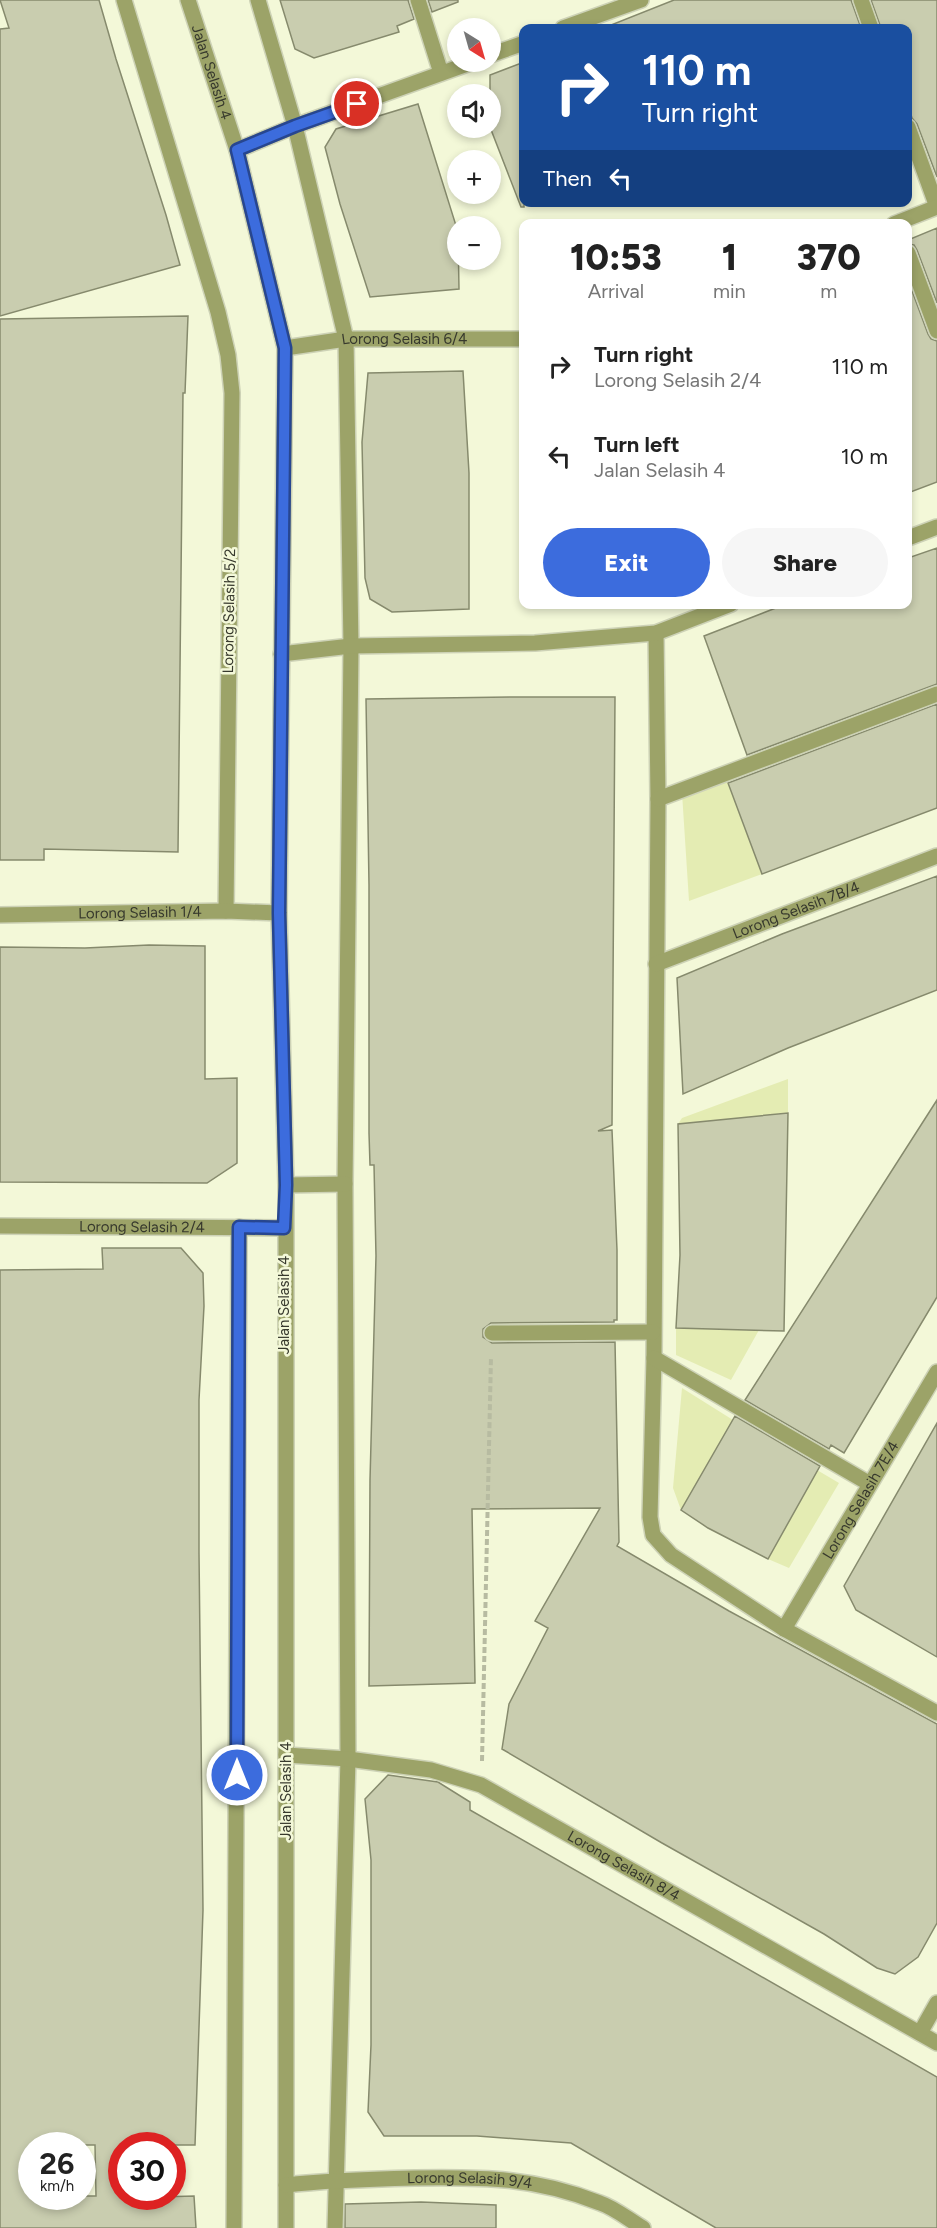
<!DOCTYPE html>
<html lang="en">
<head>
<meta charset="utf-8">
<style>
	:root { --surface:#fff; --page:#f6f6f6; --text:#222; --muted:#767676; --accent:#3c6cdd }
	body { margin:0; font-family:Figtree,sans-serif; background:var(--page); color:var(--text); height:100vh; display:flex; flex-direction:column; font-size:22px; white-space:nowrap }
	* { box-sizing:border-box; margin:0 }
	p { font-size:20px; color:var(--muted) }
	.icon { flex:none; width:33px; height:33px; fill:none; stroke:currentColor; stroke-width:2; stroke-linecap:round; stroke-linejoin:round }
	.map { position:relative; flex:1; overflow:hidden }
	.panel { position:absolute; left:519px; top:219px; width:393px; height:390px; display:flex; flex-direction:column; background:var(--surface); border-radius:12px; box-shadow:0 3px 9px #0003 }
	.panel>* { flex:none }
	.banner { position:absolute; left:519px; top:24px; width:393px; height:183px; border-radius:12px; box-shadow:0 3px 9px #0003; background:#1a4fa0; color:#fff; overflow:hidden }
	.needle { width:39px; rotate:143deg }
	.buttons { position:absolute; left:447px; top:18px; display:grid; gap:12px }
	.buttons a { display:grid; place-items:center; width:54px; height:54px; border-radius:50%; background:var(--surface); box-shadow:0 3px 9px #0003; font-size:30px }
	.speed { position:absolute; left:18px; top:2132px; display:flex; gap:12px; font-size:30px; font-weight:700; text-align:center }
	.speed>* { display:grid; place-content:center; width:78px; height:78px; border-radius:50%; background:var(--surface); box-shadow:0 3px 9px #0003; line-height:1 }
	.speed small { font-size:15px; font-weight:400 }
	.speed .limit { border:9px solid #d22; background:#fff; color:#111 }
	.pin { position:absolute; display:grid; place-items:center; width:51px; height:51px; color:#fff; margin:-26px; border:3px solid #fff; border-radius:50%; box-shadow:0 2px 6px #0007 }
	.me { position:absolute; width:66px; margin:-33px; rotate:0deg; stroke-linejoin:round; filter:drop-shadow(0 0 4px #0008) }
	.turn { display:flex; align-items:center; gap:21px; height:126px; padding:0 24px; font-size:27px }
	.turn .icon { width:78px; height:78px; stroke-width:2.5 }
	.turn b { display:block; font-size:42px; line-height:51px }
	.then { display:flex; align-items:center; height:57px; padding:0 24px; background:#0003; gap:12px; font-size:22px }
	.eta { display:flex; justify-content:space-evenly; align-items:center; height:102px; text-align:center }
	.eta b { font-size:36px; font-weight:800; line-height:42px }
	.button { display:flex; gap:12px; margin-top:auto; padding:12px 24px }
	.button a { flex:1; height:69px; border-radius:36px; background:var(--accent); color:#fff; font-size:24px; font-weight:800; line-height:69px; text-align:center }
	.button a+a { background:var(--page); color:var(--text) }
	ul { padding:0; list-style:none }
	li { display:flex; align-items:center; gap:18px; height:90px; padding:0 24px }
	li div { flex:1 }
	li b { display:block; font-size:22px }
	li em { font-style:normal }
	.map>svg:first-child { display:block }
	.green { fill:#e4ecb3 }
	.building { fill:#c9cdaf; stroke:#868a6d; stroke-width:1.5; fill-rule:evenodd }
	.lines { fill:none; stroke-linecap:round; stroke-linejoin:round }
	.minor-casing { stroke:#cdd2b6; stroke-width:18 }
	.path { stroke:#b7bba1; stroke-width:4; stroke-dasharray:6 3; stroke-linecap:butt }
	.minor { stroke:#9ca368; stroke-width:15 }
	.route-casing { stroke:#274690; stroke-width:15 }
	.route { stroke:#3c6cdd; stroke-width:10 }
	.labels { text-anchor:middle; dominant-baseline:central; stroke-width:5; stroke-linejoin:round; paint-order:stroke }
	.street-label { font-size:15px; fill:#37392d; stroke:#f3f8d8 }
</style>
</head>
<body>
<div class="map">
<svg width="937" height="2228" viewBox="0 0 937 2228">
	<rect width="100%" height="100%" fill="#f3f8d8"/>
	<!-- green -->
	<path class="green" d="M726,777l36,97 -73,27 -7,-108z
		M788,1079v34l-110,11 4,-6z
		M676,1328l83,2 -28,50 -55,-25z
		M682,1388l51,32 -52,90 -8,-22z
		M817,1470l22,13 -50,85 -21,-9z"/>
	<!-- building -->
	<path class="building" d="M0,0h99l17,59 50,156 14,50 -180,51v-287l9,-1z
		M280,0h128l6,19 -17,7 2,6 -85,26 -19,-9z
		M428,0h30v2l-26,10z
		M674,0h177l10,28h-254l-1,-1z
		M871,0h66v177l-20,-53 -5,-6 -4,-12v-78h-27z
		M524,62v145h-3l-31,-80v-52z
		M418,104l40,128 1,57 -89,8 -30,-93 -15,-57 11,-18z
		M937,228v75l-20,-53 -3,-5 -6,-1v-4z
		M908,280l20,54 3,5 6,2v141l-29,11z
		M188,316l-3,77h-2l-5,459 -134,-3v11h-44v-541z
		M463,371l6,102v136l-77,3 -22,-13 -5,-21 -3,-136 6,-69z
		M937,548v136l-190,71 -43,-119 82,-32h122v-46z
		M510,697h105l-3,428 -14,6 14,-1 5,120v70h-3v2l-123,1 -8,6v8l9,6 123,-1 4,200 -2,4 112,65 208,113v199l-19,34 -23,17 -18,-6 -53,-34 -162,-91 -160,-94 7,-45 39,-76 -13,-7 65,-113 -128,1 3,174 -106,3 1,-206 6,-224 -2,-91h-4l-1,-32v-248l-3,-186z
		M937,704v104l-175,66 -34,-91z
		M937,876v114l-149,58 -105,46 -6,-116 105,-44z
		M149,945l56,1v133l32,-1v85l-30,20 -207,-1v-235l85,1z
		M937,1100v197l-93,156 -13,-8 -2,4 -84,-49z
		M788,1113l-4,218 -108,-3 4,-73 -2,-131z
		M102,1248h79l22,25 1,33 -5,94v153l4,357 -8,235h-73v53l72,-2 2,32h-196v-958l103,-1zM32,2145h63l1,51h-64z
		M735,1416l85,50 -52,93 -60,-31 -27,-18z
		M937,1423v234l-81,-47 -12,-24z
		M388,1775l50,7 32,20v8l467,267v151h-221l-145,-85 -94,-7h-93l-16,-24 3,-67v-185l-6,-61z
		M421,2202l75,3v23h-151v-24z"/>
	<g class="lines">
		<defs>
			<g id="minor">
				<path d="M124,0l94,312 10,43 4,38 -6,518"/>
				<path id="s1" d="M188,0l49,150 48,198 -6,565 7,272v1043"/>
				<path d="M258,0l37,126 51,213 5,307 -6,538 3,575 -13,469"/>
				<path d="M418,0l23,73"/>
				<path d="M861,0l10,28"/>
				<path d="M563,28l78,-28"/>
				<path d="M490,55l34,-12"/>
				<path d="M908,127l29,80"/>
				<path d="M237,150l58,-24 178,-64"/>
				<path d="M894,224l43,-17"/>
				<path d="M908,253l29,78"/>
				<path id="s2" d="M285,348l61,-9h178"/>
				<path d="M908,538l29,-11"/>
				<path d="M656,633l2,166 -4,559 -4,159 3,18 18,20 113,74 153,84"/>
				<path d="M281,654l70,-8 184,-3 121,-10 75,-29"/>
				<path d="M658,799l279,-105"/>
				<path id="s3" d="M0,915l226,-4 53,2"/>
				<path id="s4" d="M656,964l281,-108"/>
				<path d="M286,1185l59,-1"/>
				<path id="s5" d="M0,1226l284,2"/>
				<path d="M492,1333l161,-1"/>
				<path d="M654,1358l216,126"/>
				<path id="s6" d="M784,1629l153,-257"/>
				<path id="s7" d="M286,1755l62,4 83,11 50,15 456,258"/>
				<path d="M920,2033l17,-30"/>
				<path id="s8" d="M286,2185c43,-5 85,-6 129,-7 69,-1 119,-1 185,25 15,5 29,17 43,25"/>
				<path d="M234,2228l5,-1001"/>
			</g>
		</defs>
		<!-- minor casing -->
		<use href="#minor" class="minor-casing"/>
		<!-- path -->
		<path class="path" d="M482,1761l9,-404"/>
		<!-- minor -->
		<use href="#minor" class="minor"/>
	</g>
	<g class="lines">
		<defs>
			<path id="route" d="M237,1775l2,-548 45,1 2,-43 -7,-272 6,-565 -48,-198 58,-24 62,-22"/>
		</defs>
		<!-- route casing -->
		<use href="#route" class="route-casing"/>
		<!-- route -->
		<use href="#route" class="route"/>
	</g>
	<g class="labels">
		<!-- street labels -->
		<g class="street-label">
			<text stroke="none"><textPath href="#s1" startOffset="76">Jalan Selasih 4</textPath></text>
			<text stroke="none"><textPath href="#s2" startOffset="120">Lorong Selasih 6/4</textPath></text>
			<text transform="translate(229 611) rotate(-89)">Lorong Selasih 5/2</text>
			<text stroke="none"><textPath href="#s4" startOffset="150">Lorong Selasih 7B/4</textPath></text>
			<text stroke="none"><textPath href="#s3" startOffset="140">Lorong Selasih 1/4</textPath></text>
			<text stroke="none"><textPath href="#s5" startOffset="142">Lorong Selasih 2/4</textPath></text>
			<text transform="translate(284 1305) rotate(-90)">Jalan Selasih 4</text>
			<text stroke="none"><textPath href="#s6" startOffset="150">Lorong Selasih 7E/4</textPath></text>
			<text transform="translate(286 1791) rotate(-90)">Jalan Selasih 4</text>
			<text stroke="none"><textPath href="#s7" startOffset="362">Lorong Selasih 8/4</textPath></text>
			<text stroke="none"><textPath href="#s8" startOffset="184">Lorong Selasih 9/4</textPath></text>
		</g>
	</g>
</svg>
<div class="buttons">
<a><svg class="needle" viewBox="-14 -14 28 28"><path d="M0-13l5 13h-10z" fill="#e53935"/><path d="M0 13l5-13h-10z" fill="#767676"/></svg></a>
<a><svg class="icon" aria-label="sound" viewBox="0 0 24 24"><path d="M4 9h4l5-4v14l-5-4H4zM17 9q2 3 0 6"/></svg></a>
<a>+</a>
<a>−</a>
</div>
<div class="speed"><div>26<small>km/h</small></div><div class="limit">30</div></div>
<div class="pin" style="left:357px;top:104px;background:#d93025"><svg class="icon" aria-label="arrive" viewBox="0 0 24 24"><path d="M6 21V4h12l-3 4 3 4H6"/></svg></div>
<svg class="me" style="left:237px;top:1775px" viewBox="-20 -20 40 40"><circle r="17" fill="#3c6cdd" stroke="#fff" stroke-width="3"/><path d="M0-11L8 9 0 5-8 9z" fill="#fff"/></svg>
<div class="banner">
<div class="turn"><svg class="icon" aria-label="right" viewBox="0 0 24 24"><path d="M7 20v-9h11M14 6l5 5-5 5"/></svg><div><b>110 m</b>Turn right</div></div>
<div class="then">Then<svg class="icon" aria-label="left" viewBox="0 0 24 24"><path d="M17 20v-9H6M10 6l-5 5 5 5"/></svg></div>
</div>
<section class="panel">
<div class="eta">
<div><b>10:53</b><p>Arrival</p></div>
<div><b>1</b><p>min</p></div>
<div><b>370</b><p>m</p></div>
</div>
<ul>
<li><svg class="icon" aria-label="right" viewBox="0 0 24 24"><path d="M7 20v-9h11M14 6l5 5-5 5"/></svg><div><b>Turn right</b><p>Lorong Selasih 2/4</p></div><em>110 m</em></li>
<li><svg class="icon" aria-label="left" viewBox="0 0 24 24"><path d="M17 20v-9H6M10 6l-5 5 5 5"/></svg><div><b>Turn left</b><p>Jalan Selasih 4</p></div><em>10 m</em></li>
</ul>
<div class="button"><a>Exit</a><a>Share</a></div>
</section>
</div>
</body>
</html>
